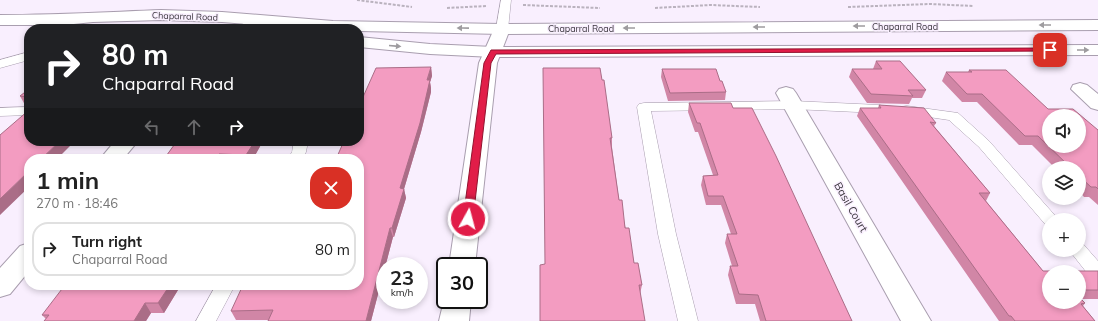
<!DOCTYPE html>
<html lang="en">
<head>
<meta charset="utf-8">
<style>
	:root { --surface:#fff; --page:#f6f6f6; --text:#222; --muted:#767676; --line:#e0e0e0 }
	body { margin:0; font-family:Mulish,sans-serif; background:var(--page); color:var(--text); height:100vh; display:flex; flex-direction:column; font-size:15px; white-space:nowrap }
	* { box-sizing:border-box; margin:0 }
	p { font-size:13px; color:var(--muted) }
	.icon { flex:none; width:22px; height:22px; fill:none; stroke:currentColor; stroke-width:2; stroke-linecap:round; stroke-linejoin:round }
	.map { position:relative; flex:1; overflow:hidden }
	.drawer { position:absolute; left:24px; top:154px; width:340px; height:136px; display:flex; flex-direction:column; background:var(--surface); border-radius:16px; box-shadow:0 2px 6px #0003 }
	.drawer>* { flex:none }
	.banner { position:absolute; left:24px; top:24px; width:340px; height:122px; border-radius:16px; box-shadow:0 2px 6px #0003; background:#202124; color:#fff; overflow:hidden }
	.tools { position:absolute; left:1042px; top:109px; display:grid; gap:8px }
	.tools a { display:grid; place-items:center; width:44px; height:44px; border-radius:50%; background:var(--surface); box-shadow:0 2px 6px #0003; font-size:20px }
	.speed { position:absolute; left:376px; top:257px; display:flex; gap:8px; font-size:20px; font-weight:700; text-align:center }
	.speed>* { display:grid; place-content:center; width:52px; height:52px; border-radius:50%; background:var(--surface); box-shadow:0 2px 6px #0003; line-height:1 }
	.speed small { font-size:10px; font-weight:400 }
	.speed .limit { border:2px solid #111; border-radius:6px; background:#fff; color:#111 }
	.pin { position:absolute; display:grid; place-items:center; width:34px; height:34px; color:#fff; margin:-17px; border-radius:8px; box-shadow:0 2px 6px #0006 }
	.me { position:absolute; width:44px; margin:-22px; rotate:7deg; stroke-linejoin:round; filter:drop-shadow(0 0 3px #0008) }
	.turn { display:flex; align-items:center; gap:14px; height:84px; padding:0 12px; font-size:18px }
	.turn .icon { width:52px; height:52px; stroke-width:2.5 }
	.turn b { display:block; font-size:28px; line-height:34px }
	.lanes { display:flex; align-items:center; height:38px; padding:0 12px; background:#0003; justify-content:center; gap:20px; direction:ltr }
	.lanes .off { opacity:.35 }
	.round { display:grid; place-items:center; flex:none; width:42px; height:42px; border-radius:16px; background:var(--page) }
	.summary { display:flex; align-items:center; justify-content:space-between; height:68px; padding:0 12px }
	h1 { font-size:24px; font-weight:700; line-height:30px }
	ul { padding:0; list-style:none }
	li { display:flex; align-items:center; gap:12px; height:54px; margin:0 8px 6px; padding:0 4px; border:2px solid var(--line); border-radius:16px }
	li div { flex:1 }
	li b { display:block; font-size:15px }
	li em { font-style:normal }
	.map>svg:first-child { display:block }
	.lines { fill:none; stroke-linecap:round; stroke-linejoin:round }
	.lane-casing { stroke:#a99eaf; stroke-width:1 }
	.street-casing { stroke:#a99eaf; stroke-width:2 }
	.secondary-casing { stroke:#a99eaf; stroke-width:2 }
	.path { stroke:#bab2be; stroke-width:2; stroke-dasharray:3 1.5; stroke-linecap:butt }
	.lane { fill:#fff; fill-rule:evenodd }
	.street { fill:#fff; fill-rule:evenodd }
	.secondary { fill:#fff; fill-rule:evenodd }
	.wall { fill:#d186a6; fill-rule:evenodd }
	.shaded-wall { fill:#aa6d87 }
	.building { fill:#f39cc1; stroke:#aa6d87; fill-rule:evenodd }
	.oneway { fill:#9e9c9f }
	.route { fill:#e11d48; stroke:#92132f }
	.labels { text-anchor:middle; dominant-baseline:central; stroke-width:3; stroke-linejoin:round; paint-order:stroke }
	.far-street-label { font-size:9px; fill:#3c383f; stroke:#f9effe }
	.street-label { font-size:11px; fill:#3c383f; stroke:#f9effe }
</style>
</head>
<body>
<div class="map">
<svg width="1098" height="321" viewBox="0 0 1098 321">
	<rect width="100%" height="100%" fill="#f9effe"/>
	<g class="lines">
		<defs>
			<path id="lane" d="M501,0h10l-3,29 -6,3 -6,-3z
				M254,17l5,3 -10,9h-13l14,-11z
				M29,52v8l-29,8v-8z
				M793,101l86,4 5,1 2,3 -2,3 -5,1 -86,-4 -142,2 25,123 22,87h-20l-20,-87 -21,-127 2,-3 5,-1z
				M907,106l51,7 31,28 70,79h-10v5l-4,-1 -66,-77 -30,-27 -47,-7 -2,-3 2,-3z
				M29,107v8l-29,1v-8z
				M294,141h14l-2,11 -4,7h-14l4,-7z
				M1079,244l5,1 14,16v19l-7,-2 -22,-28h10z
				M216,285h19l-19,36h-20z"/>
			<path id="street" d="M502,24l6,2 2,3 -13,34 -22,203h-26l30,-203 15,-34 2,-3z
				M1080,83l7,2 11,9v16l-7,-2 -20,-19 2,-4z
				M786,87l7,2 3,4 135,228h-30l-125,-228 3,-4z
				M115,141h23l-15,18h-23z
				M29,243v28l-19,23 -10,3v-29l20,-22z
				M445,296v4h26l-2,21h-30z"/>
			<path id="secondary" d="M161,10l61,2 111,9 169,3 596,-4v10l-596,4 -143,-3v-2h-48l-89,-7 -61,-2 -68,2 -29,3h-64v-10c54,0 107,-3 161,-5z
				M359,37l71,7 63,3 605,-2v10l-605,2 -63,-3 -71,-7z"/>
		</defs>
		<!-- lane casing -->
		<use href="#lane" class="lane-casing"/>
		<!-- street casing -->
		<use href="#street" class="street-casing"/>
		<!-- secondary casing -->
		<use href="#secondary" class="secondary-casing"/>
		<!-- path -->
		<path class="path" d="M357,0l55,7
			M523,5l77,3
			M848,7l82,-3 43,2
			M447,8l39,-2
			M655,8l56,-3 49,2"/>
		<!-- lane -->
		<use href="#lane" class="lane"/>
		<!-- street -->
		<use href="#street" class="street"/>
		<!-- secondary -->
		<use href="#secondary" class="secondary"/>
	</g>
	<!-- wall -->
	<path class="wall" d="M876,61l50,29 -4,8h-10l-3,6 -42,-1 -18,-26 3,-8h21z
		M431,67l1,9 -2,6 1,6v4l-10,40 -17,57 2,9 -12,39h-1l-22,84h-103l1,-1h-33l-5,-9 128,-26z
		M662,69l58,12 6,11 -1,8 -57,1 -7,-24z
		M969,70l79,39 50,21v75l-9,-8h-5l-5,-6v-23h-24l-23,-23h-13l-42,-43h-15l-20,-21 4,-9h22z
		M602,80l10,58v9l7,53 15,63 8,22 -2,9 -95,-30z
		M29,89v16h-4l-5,-9z
		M689,103l44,5 119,213h-92l-5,-17h-19l-8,-29 2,-9h2l-7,-23 2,-9h4l-10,-29h-15l-5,-20 2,-9 10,-1 -15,-43h-3l-7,-20z
		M879,105l57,18 -2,3 56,67 -4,8 57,70h55v28h-17l4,4 -2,3 12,15h-96l-142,-205 3,-8h18zM1049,272h30v30z
		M177,141h86l-10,18h-89z
		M181,285l-17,28h-13l-5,8h-102l2,-2 -4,-4z"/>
	<!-- shaded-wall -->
	<path class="shaded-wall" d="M431,67l1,9 -2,6 1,6v4l-10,40 -17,57 2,9 -12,39 -2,-9 8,-40z
		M60,141h15l-18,18h-16z
		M255,141h8l-10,18h-5l-2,-4z
		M219,154l2,5h-6z
		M29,171v16l-29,28v-16z
		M390,228l3,9 -22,84h-5z
		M170,285h11l-17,28 -6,-10z
		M145,303l6,10 -5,8h-12z"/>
	<!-- building -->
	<path class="building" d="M876,61h24l26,29h-18l5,6 -42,-2 -19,-25h30z
		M431,67l-4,13h3l-1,4 -9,39 -20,65 4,1 -12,39h-2l-24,93h-98l5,-11 -42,1 12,-26h116v-126h-23l8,-18h15v-35l17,-38z
		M543,68h57l2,12h2l8,58h-2l9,62h3l3,28h4l5,35h4l4,22h-3l6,36h-105v-56l5,-1z
		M662,69h54l4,12h2l4,11 -56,1z
		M969,70h37l42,39h25l25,21v59l-2,-2h-5l-12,-11v-8h-8l-33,-32h-13l-43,-42h-15l-21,-22h26zM1049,116h30v30h-30z
		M29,89v8l-9,-1z
		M689,103h42l2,5h19l24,48 76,165h-86l-8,-26 -19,-1 -9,-28h8l-11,-32h10l-14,-38h-15l-5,-20 15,-1 -18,-52h-3z
		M879,105l45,3 12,15 -6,-1 60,71h-11l64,78h55v19h-19v-18h-30v30h30v-5l6,6 -4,1 14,17h-80l-4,-5h-2l-149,-208h21z
		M29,110v31h31l-19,18h-12v12l-29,28v-64z
		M177,141h78l-9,14 -27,-1 -4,5h-51z
		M65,285h105l-12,18h-13l-11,18h-90l5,-6h-7z"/>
	<!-- one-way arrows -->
	<defs><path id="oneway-solid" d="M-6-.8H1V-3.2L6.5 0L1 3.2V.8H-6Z"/></defs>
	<g class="oneway">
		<use href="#oneway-solid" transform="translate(1045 25) rotate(180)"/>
		<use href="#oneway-solid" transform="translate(859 26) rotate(180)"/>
		<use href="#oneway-solid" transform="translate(759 27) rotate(180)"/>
		<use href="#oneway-solid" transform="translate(463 28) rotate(-179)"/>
		<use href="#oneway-solid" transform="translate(629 28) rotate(180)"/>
		<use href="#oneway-solid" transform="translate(395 46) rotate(5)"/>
		<use href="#oneway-solid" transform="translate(1083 50)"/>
	</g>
	<!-- route -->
	<path class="route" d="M1050,48l4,2 -2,1 -556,3 -5,9 -18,156 -2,3h-7l-1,-3 21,-156 7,-13z"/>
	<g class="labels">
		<!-- far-street labels -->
		<g class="far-street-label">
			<text transform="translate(185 16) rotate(2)">Chaparral Road</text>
			<text x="905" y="26">Chaparral Road</text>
			<text x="581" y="28">Chaparral Road</text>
		</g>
		<!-- street labels -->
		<g class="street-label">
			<text transform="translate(851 207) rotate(60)">Basil Court</text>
		</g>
	</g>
</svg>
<div class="tools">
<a><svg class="icon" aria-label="sound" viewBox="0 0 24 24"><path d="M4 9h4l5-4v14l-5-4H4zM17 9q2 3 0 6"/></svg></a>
<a><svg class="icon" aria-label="layers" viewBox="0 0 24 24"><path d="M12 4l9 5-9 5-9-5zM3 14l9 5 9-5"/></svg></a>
<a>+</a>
<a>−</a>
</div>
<div class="speed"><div>23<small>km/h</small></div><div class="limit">30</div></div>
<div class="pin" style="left:1050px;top:50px;background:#d93025"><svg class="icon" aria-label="arrive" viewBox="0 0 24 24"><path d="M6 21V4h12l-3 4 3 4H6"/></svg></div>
<svg class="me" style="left:468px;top:219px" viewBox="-20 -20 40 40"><circle r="17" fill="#e11d48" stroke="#fff" stroke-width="3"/><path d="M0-11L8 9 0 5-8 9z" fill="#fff"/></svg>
<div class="banner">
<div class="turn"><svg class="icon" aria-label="right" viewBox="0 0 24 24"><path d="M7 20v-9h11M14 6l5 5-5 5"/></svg><div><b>80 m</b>Chaparral Road</div></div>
<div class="lanes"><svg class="icon off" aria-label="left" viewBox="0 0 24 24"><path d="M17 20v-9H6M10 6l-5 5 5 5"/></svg><svg class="icon off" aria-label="ahead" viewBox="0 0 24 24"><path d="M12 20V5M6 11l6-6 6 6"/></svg><svg class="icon" aria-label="right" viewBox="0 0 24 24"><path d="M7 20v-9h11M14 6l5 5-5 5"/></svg></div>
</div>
<section class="drawer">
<div class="summary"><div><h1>1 min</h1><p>270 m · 18:46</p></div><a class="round" style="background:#d93025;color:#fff"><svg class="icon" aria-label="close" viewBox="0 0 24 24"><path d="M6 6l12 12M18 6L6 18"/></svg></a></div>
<ul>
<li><svg class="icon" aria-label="right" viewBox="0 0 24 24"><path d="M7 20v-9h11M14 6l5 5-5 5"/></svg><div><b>Turn right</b><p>Chaparral Road</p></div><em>80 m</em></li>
</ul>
</section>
</div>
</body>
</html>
